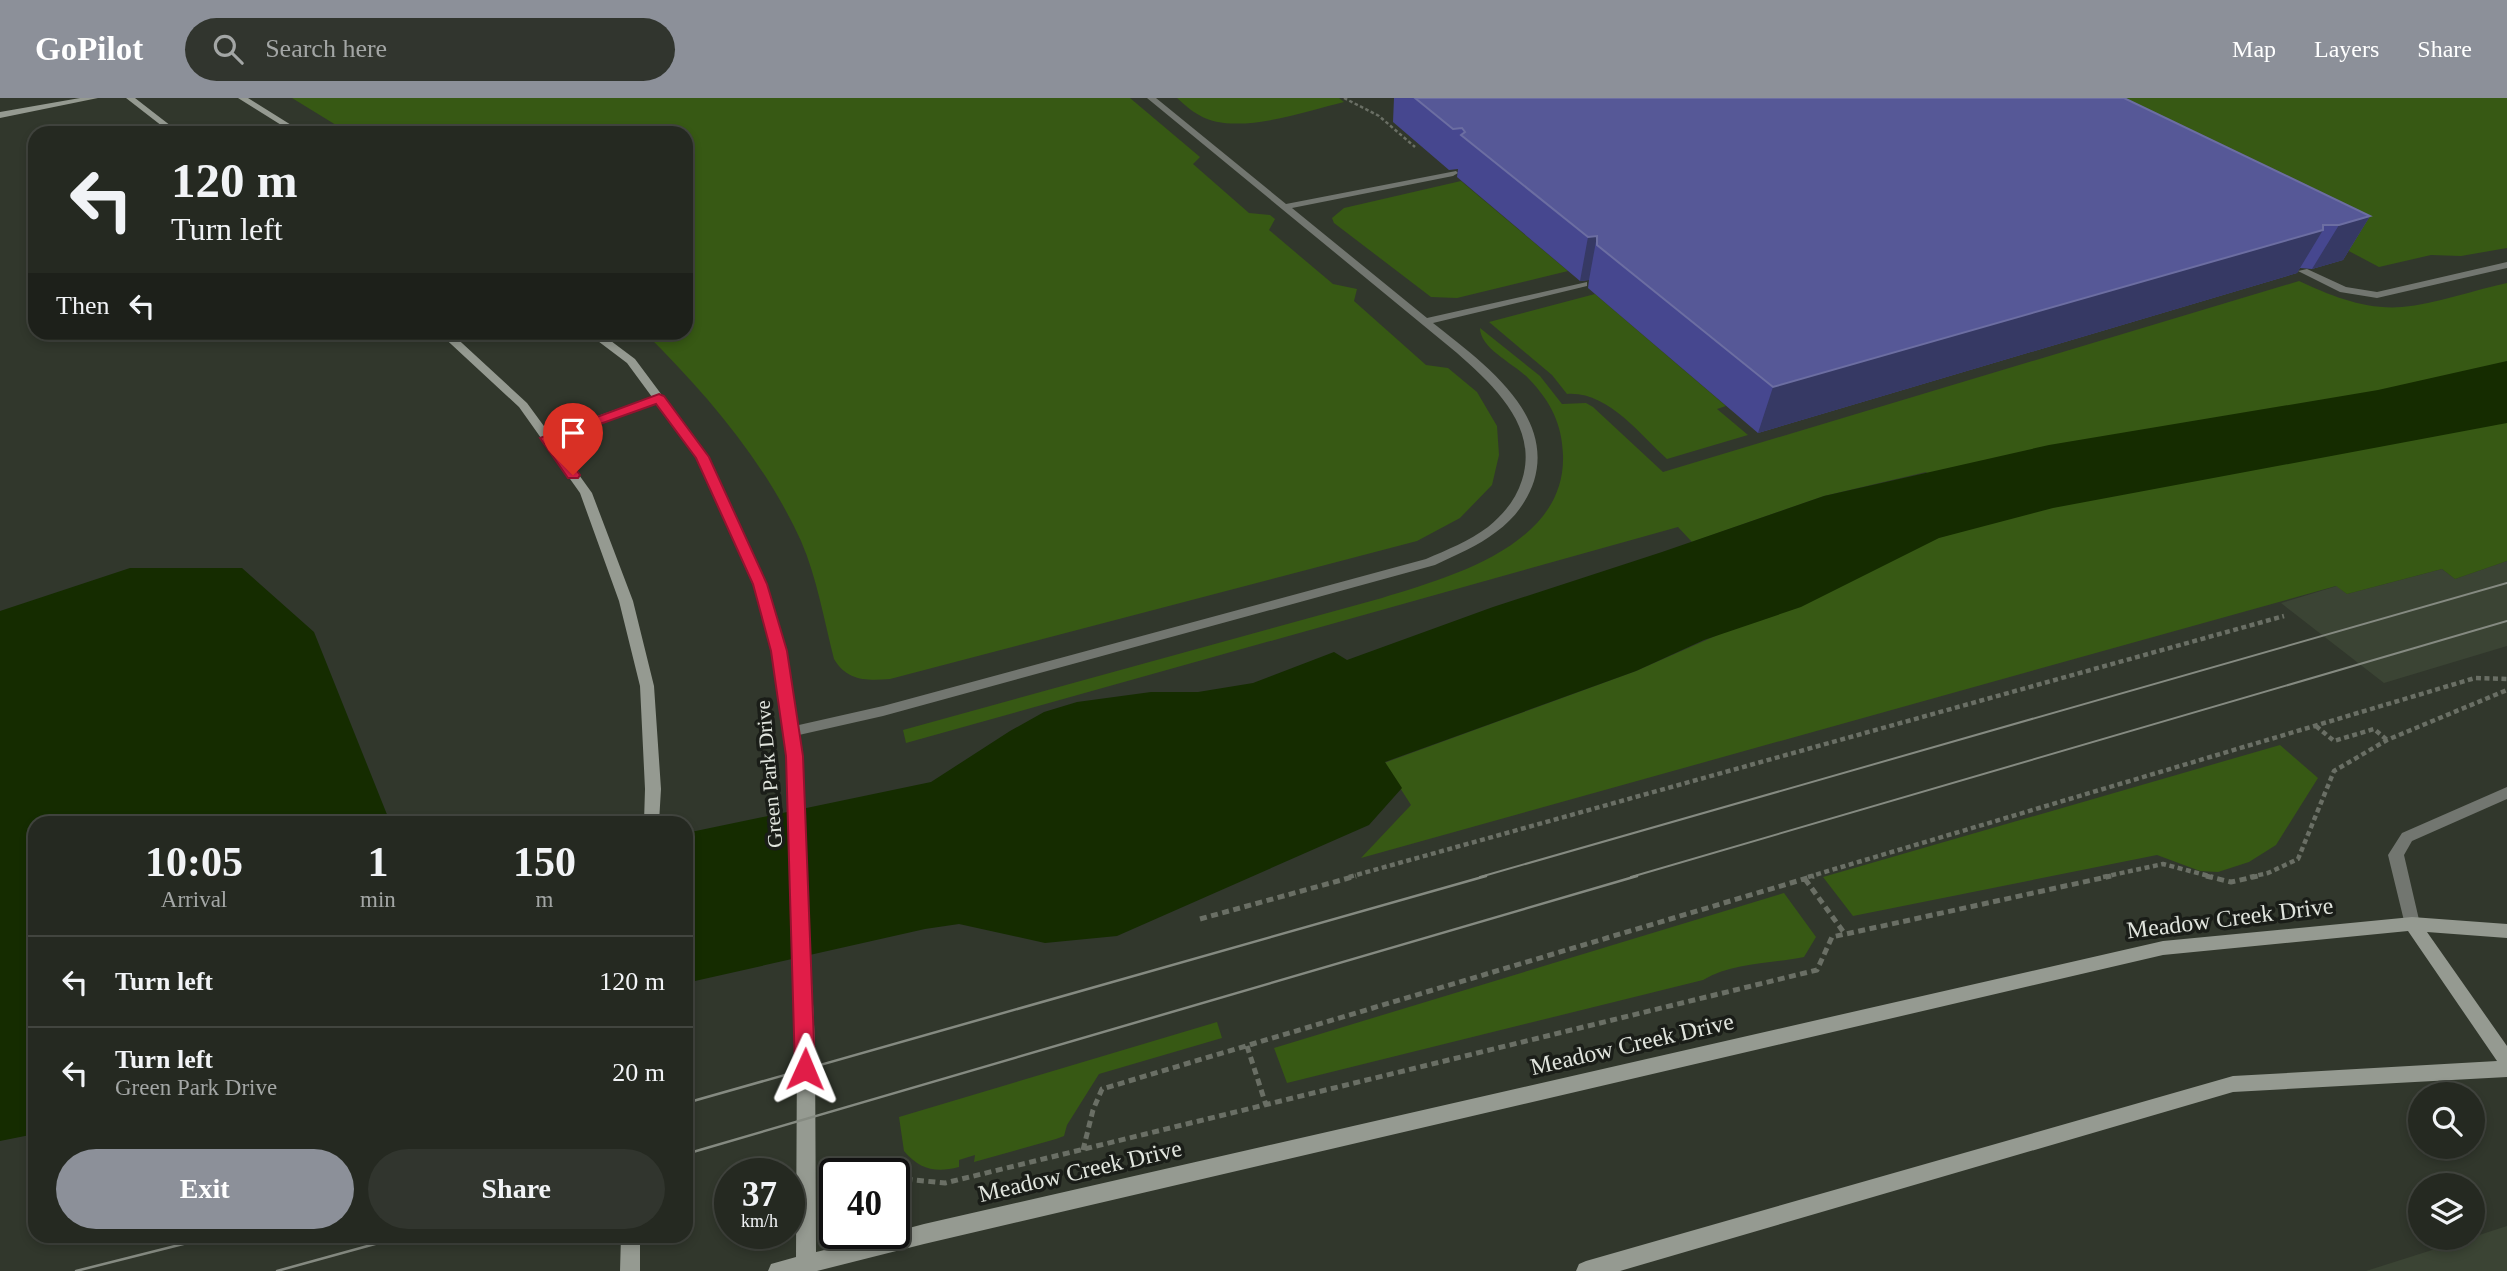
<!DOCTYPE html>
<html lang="en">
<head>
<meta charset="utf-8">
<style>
	:root { --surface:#252921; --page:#31352e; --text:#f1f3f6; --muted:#a3a6a5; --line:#42453f; --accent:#8c9099 }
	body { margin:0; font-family:Georgia,serif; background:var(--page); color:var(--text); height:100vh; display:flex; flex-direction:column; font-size:26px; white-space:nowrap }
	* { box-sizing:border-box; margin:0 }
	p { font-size:23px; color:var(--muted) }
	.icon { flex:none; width:38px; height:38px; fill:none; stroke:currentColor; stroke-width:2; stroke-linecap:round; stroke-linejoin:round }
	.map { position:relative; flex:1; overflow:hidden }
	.details { position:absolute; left:28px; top:718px; width:665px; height:427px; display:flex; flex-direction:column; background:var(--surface); border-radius:21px; box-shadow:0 4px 10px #0003,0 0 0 2px var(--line) }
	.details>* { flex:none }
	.hud { position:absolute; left:28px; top:28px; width:665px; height:214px; border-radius:21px; box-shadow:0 4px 10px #0003,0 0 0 2px var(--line); background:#252921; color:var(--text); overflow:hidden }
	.fabs { position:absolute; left:2408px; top:984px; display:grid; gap:14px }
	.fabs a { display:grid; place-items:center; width:77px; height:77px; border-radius:50%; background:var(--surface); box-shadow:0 4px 10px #0003,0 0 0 2px var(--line); font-size:35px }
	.speed { position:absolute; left:714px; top:1060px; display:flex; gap:14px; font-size:35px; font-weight:700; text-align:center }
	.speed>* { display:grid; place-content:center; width:91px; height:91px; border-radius:50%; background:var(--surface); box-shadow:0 4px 10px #0003,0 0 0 2px var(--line); line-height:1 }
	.speed small { font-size:18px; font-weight:400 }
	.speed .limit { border:4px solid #111; border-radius:10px; background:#fff; color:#111 }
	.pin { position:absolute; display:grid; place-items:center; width:60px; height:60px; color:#fff; margin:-72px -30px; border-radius:50% 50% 50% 0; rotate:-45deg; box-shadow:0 0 7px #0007 }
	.pin .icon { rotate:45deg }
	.me { position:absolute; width:77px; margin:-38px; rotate:1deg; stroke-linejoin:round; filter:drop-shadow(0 0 5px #0008) }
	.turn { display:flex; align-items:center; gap:24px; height:147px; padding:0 28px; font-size:32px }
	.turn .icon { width:91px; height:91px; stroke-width:2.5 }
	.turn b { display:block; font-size:49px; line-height:60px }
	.then { display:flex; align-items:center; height:66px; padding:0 28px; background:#0003; gap:14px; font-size:26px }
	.eta { display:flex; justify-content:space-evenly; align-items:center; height:119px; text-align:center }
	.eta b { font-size:42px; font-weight:700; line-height:49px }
	.button { display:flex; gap:14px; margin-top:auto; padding:14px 28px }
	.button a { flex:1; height:80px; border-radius:42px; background:var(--accent); color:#fff; font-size:28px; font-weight:700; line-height:80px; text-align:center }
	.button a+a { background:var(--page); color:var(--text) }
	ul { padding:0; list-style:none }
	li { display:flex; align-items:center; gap:21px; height:91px; padding:0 28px; border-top:2px solid var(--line) }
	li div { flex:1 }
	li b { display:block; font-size:26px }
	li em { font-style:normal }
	header { display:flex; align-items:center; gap:42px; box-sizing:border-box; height:98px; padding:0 35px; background:var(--accent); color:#fff }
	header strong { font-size:33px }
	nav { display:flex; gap:38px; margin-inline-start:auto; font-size:24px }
	.search { width:490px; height:63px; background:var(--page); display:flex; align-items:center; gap:18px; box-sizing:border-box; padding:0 24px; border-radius:38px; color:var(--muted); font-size:26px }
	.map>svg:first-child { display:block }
	.built { fill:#3b4434 }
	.green { fill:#375914 }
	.water { fill:#152c00 }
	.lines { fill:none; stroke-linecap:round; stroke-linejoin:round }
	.path-far2 { stroke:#6a6f65; stroke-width:2.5; stroke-dasharray:3.5 2.5; stroke-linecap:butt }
	.path-far1 { stroke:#6a6f65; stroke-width:4.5; stroke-dasharray:5 3.5; stroke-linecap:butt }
	.path { stroke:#6a6f65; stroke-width:5; stroke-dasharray:7 4.5; stroke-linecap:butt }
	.lane { fill:#727670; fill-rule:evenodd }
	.secondary { fill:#959a91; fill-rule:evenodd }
	.tram-far1 { stroke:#858a81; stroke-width:2 }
	.tram { stroke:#858a81; stroke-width:2.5 }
	.wall { fill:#46478f }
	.shaded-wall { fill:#363964 }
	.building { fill:#565897; stroke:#6c6ea2; stroke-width:2 }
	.route { fill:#e11d48; stroke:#92132f; stroke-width:2 }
	.labels { text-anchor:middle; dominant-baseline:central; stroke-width:7; stroke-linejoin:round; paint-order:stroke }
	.street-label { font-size:21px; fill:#e1e5de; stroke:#1a1d18 }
	.near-street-label { font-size:24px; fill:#e1e5de; stroke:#1a1d18 }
</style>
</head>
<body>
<header>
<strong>GoPilot</strong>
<div class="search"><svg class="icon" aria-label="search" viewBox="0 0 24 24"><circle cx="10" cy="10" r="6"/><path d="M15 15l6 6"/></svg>Search here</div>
<nav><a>Map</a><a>Layers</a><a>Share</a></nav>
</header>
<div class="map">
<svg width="2507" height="1173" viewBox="0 0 2507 1173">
	<rect width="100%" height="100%" fill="#31372c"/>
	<!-- built -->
	<path class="built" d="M2507,463v85l-123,37 -103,-80 56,-17 10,8 95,-25 13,10z
		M2507,1128v45h-141l107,-34z"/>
	<!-- green -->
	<path class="green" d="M292,0h838l70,59 -7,7 56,49 21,2 5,4 -6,11 64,54 24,5 -3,12 72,64 22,3 29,24 20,34 2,29 -7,30 -32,33 -43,23 -527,138c-23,2 -43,2 -56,-20 -10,-39 -17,-81 -33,-118 -36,-79 -95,-148 -156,-208l41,-1v-199h-337z
		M1177,0h162l5,4c-38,9 -109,35 -145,13 -8,-4 -15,-11 -22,-17z
		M2060,0h447v150l-46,8 -30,-1 -52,12z
		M1461,83l107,90 -111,27 -26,-1 -97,-74 -2,-5 12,-10z
		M2299,183c32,15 67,29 103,26 33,-3 72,-17 105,-24v278l-52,18 -13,-10 -95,25 -11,-8 -975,272 50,-53 -27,-42 252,-92 302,-133 41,-12 -53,-54 -102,24 -132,46 -14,-15 -772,216 -3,-13 479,-132c69,-21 184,-53 181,-143 -1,-31 -12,-53 -34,-76 -14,-15 -49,-30 -49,-51l60,48 22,28 24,-1 7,4 70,65z
		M1595,196l131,112 -9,3 31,26 -81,24c-27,-24 -59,-68 -100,-65l-15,-19 -63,-53z
		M2280,647l38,33 -42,67 -27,17 -31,10 -18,-1 -43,-16 -304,61 -30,-39z
		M1784,795l32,44 -12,20c-34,7 -70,5 -101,23l-416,103 -13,-35z
		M1217,924l5,16 -123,36 -32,51 -3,11 -8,3 -82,23 1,-7 -16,5v7c-23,6 -39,3 -55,-16l-5,-34z"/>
	<!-- water -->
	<path class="water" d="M2507,263v62l-454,85 -114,30 -138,69 -97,33 -68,31 -251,91 17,26 -33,37 -252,111 -72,7 -86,-19 -34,5 -239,54v-150l245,-51 79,-51 34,-19 33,-10 74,-10h47l55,-9 81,-31 13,8 146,-53 169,-55 162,-56 225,-51 329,-55z
		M130,470h112l72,64 76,190h-355v312l-35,7v-530z"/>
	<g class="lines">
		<!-- path-far2 -->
		<path class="path-far2" d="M1344,0l35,18 36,31"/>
		<!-- path-far1 -->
		<path class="path-far1" d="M2316,628l18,15 40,-12 13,11
			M1349,779l935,-261
			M1808,779l667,-199 32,1
			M2103,779l60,-13 50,13
			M2250,779l18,-4 30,-14 36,-88 53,-31 120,-50"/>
		<!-- path -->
		<path class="path" d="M2206,778l25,6 27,-6
			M1805,781l40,55
			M1200,821l156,-43
			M1247,948l19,59
			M1083,1052l10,-40 9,-21 712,-213
			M894,1080l51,5 872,-213 15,-33 279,-61"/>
		<!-- lane -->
		<path class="lane" d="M1147,0h9l130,106 170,-33 2,2 -5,3 -161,32 135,110 160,-36v4l-154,37c46,37 122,89 101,158 -7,21 -20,38 -38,51 -18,14 -40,23 -61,33l-552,151 -93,21 -5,-1 -2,-4 2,-4 5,-1 93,-21 543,-147c21,-9 43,-18 62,-32 16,-13 28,-28 34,-47 17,-54 -29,-95 -65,-127z
			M2507,164v6l-130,30 -37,-6 -42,-21 9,-2 39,18 31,5z
			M2507,689v12l-95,42 -8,14 16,69 -2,5 -6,2 -6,-2 -18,-74 14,-22z"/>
		<!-- secondary -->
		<path class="secondary" d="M80,0h18l-98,20v-6z
			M126,0h9l45,35h-9z
			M238,0h10l56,35h-10z
			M438,234h12l77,71 22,30 103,-36 -25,-34 -41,-31h13l36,27 73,98 59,128 19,66 15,105 14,289 1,207 78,-18v-2l30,-8 1239,-283 249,-24 95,7v14l-80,-6 80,114v31l-274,15 -613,179h-44l3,-7 7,-3 647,-185 264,-15 -89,-130 -245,24 -1239,289 -107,27h-49l3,-7 25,-7 1,-212 -10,-289 -15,-105 -19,-66 -57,-128 -40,-54 -102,37 38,53 41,108 21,85 7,103 -2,33h-15l1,-33 -5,-103 -21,-85 -39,-108 -61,-86z
			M621,1138h19v35h-20z"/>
		<!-- tram-far1 -->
		<path class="tram-far1" d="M1480,779l1027,-294
			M1631,779l876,-256"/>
		<!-- tram -->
		<path class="tram" d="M686,1005l800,-227
			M686,1056l951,-278
			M76,1173l139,-35
			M277,1173l127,-35"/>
	</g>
	<!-- wall -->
	<path class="wall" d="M1394,0h730l246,118 -27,44 -31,9 -12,-1 -3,5 -539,160 -170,-145 1,-8 -9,1 -123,-104 1,-8 -9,1 -56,-48z"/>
	<!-- shaded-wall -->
	<path class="shaded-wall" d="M2370,118l-27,44 -31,9 27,-44z
		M2323,132l-26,43 -539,160 15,-46z
		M1597,138l-8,44 -9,1 8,-44z"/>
	<!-- building -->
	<path class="building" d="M1415,0h709l246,118 -31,9h-16v5l-550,157 -176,-142v-9l-9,1 -127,-102 4,-3 -3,-4 -9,1z"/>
	<!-- route -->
	<path class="route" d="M659,296l5,2 45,61 58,127 20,67 16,105 12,313 -3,6 -7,3 -7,-3 -3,-6 -9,-313 -15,-105 -18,-67 -57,-126 -40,-54 -101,36 25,35 -2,3h-10l-28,-40z"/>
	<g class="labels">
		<!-- street labels -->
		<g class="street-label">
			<text transform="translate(769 676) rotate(-95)">Green Park Drive</text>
		</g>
		<!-- near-street labels -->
		<g class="near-street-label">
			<text transform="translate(2230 820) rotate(-7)">Meadow Creek Drive</text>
			<text transform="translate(1632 946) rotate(-13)">Meadow Creek Drive</text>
			<text transform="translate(1080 1073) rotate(-13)">Meadow Creek Drive</text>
		</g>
	</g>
</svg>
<div class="fabs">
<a><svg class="icon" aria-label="search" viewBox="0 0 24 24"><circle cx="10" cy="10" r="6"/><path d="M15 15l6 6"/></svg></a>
<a><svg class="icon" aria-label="layers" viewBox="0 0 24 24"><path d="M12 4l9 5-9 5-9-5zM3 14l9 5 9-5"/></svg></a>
</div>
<div class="speed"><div>37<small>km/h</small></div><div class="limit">40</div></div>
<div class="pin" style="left:573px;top:377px;background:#d93025"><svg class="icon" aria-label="arrive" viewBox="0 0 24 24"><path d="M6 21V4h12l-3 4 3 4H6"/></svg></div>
<svg class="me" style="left:805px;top:971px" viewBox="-20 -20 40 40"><path d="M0-17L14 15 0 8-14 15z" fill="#e11d48" stroke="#fff" stroke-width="4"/></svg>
<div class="hud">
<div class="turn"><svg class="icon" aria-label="left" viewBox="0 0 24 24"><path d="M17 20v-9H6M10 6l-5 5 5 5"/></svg><div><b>120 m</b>Turn left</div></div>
<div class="then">Then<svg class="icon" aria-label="left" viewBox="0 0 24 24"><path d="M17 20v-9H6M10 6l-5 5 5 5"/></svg></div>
</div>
<section class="details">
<div class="eta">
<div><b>10:05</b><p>Arrival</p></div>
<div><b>1</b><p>min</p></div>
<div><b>150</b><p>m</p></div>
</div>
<ul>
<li><svg class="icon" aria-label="left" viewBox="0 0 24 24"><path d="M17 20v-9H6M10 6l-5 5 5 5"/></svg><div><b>Turn left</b></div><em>120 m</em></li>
<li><svg class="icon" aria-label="left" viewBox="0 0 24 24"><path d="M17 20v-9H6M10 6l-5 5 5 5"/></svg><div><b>Turn left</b><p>Green Park Drive</p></div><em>20 m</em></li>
</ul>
<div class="button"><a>Exit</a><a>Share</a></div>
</section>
</div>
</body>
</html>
